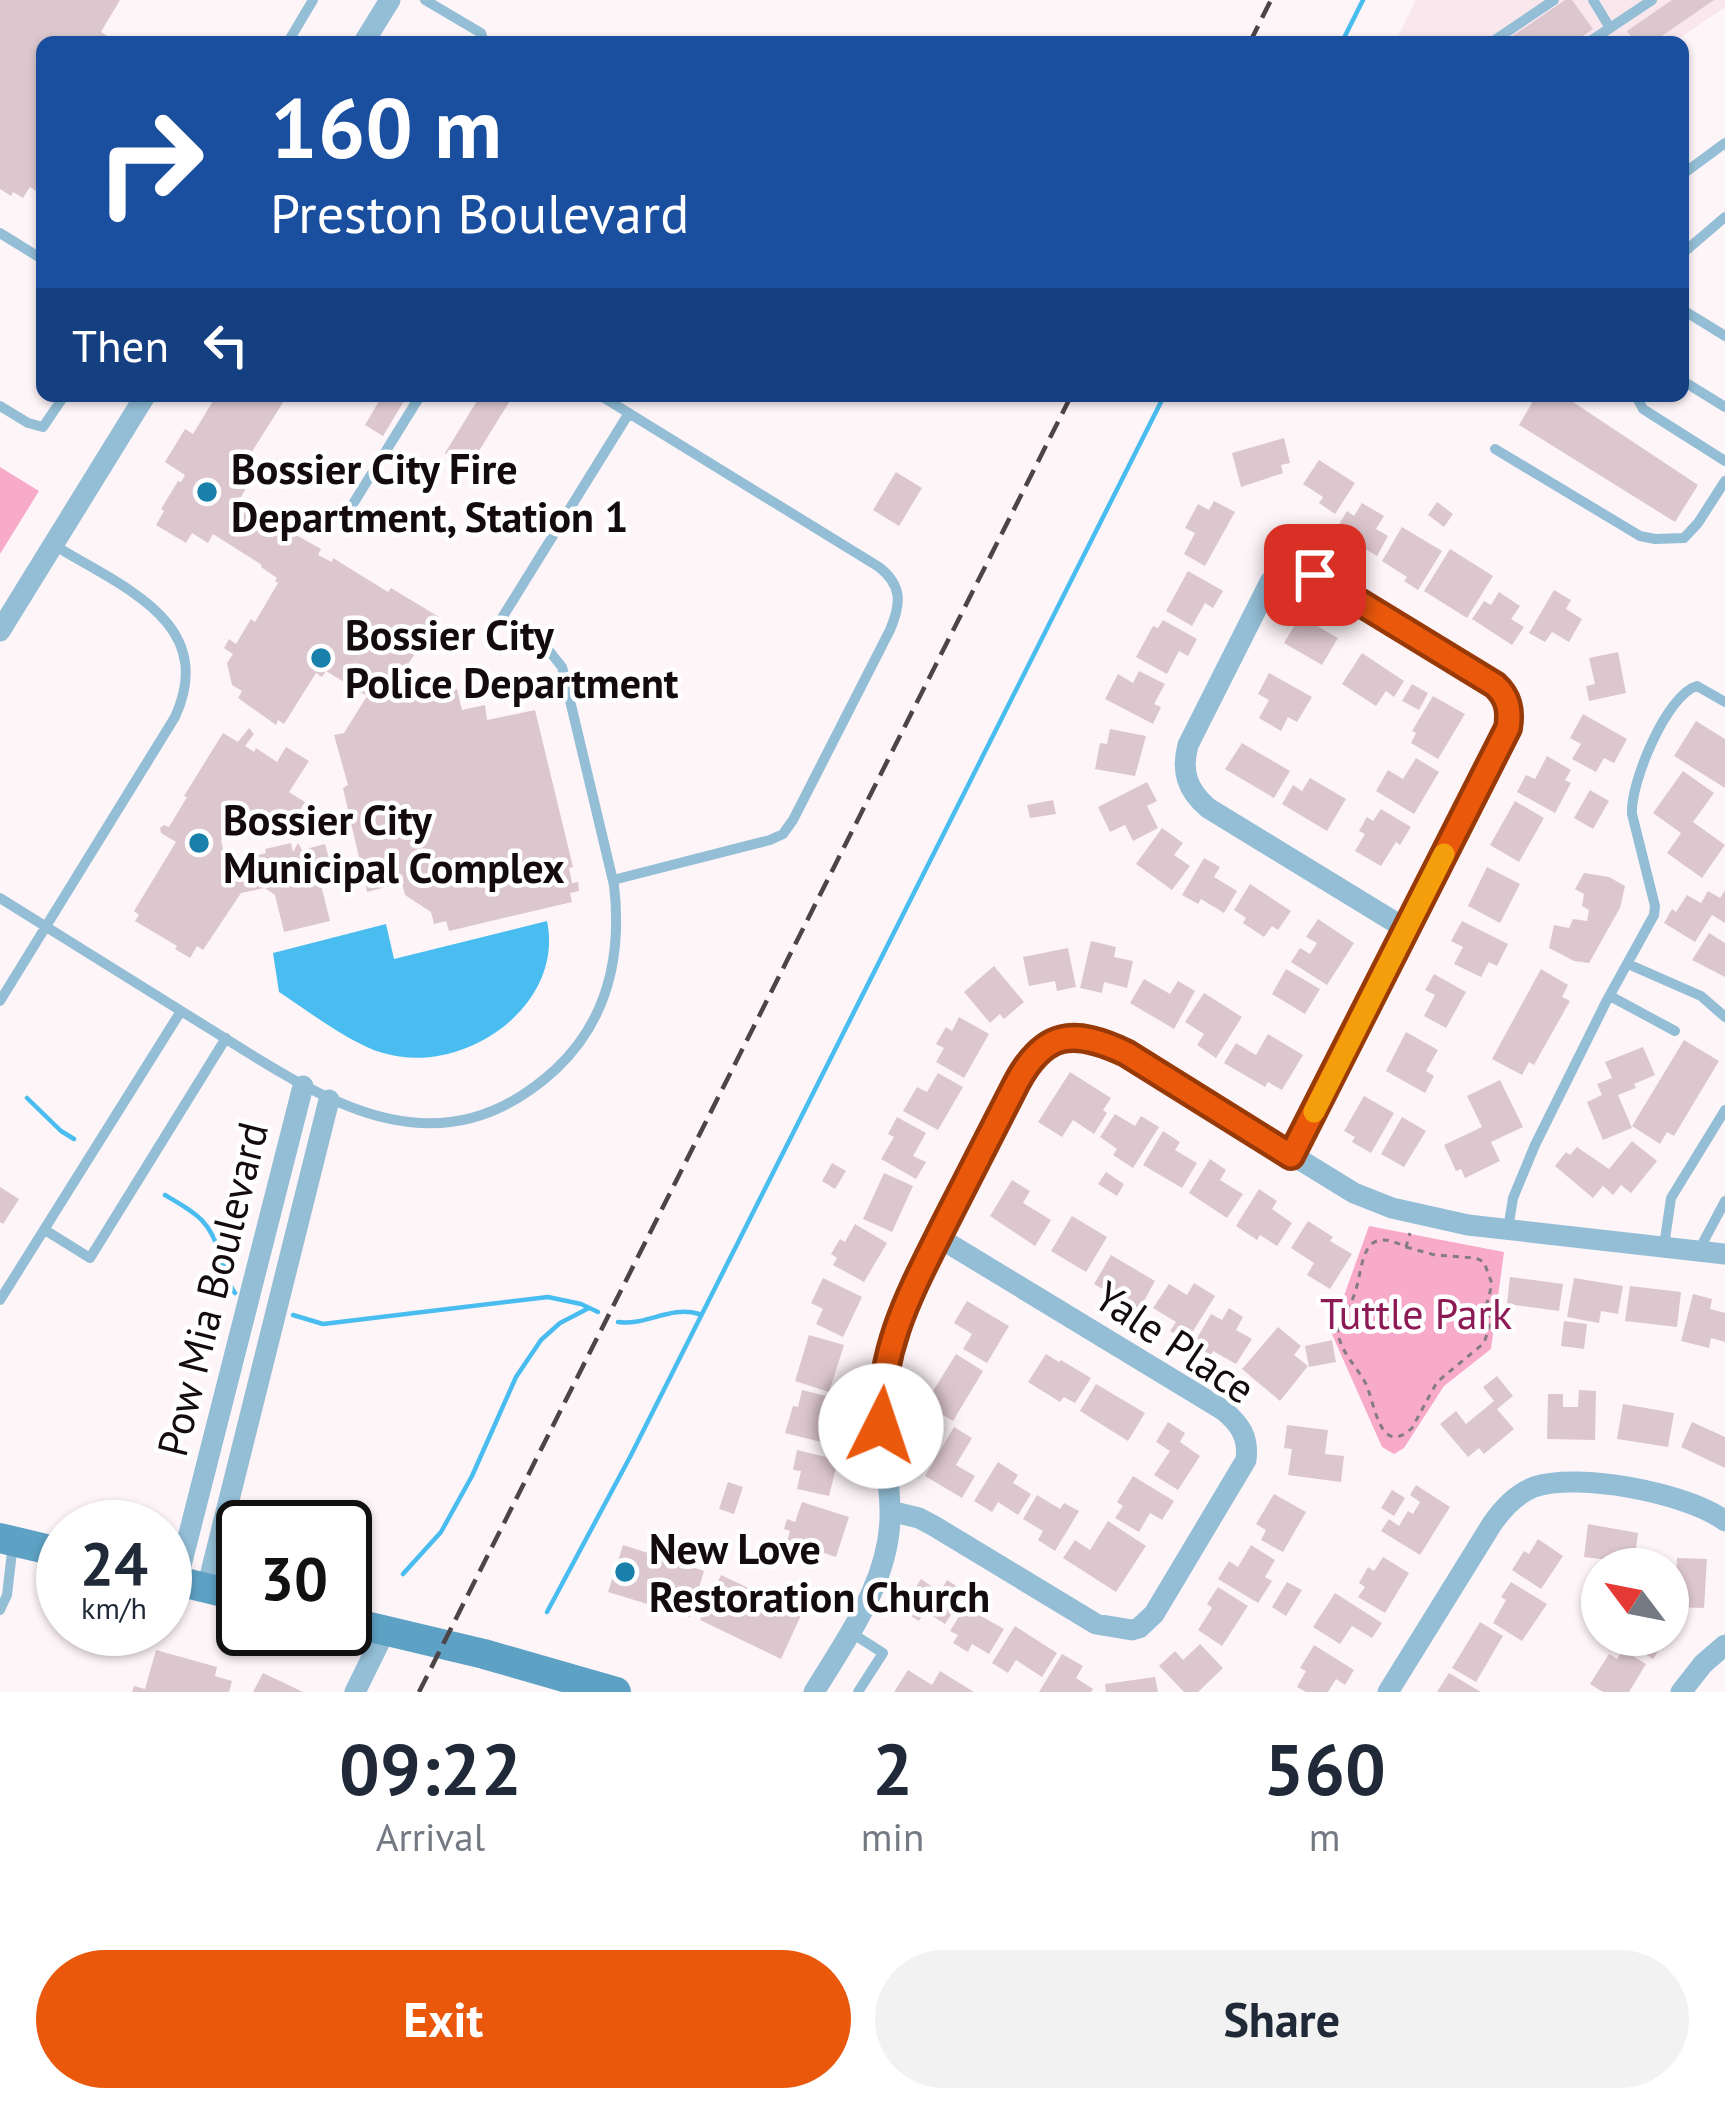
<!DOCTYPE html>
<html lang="en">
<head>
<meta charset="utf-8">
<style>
	:root { --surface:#fff; --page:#f2f2f3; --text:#1f2937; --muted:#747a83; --accent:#ea580c }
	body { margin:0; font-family:"PT Sans",sans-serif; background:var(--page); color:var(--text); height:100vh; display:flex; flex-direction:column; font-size:45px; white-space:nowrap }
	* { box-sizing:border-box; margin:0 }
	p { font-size:39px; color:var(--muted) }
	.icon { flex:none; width:66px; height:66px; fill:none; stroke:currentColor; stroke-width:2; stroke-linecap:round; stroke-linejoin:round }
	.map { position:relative; height:1692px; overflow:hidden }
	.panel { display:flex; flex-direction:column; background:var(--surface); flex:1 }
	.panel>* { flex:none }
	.hud { position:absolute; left:36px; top:36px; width:1653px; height:366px; border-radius:18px; box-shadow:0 3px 9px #0004; background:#1a4fa0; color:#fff; overflow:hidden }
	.needle { width:78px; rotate:302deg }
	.fabs { position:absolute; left:1581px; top:1548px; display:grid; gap:24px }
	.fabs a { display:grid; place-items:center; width:108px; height:108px; border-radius:50%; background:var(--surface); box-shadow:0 3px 9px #0004; font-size:60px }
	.speed { position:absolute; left:36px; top:1500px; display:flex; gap:24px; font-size:60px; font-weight:700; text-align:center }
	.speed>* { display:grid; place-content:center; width:156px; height:156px; border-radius:50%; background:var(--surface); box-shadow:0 3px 9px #0004; line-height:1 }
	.speed small { font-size:30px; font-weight:400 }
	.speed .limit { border:6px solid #111; border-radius:18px; background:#fff; color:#111 }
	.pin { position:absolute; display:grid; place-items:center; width:102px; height:102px; color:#fff; margin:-51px; border-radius:24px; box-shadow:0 6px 18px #0006 }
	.me { position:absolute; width:132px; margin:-66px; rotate:4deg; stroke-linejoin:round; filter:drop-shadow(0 0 9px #0008) }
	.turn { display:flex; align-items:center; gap:42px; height:252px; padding:0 36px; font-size:54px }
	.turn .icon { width:156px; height:156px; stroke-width:2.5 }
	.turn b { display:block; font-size:84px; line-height:102px }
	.then { display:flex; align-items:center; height:114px; padding:0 36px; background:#0003; gap:24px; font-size:45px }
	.eta { display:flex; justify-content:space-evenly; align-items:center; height:204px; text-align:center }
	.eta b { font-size:72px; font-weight:700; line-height:84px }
	.button { display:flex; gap:24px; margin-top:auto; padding:24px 36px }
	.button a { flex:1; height:138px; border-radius:72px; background:var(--accent); color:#fff; font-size:48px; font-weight:700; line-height:138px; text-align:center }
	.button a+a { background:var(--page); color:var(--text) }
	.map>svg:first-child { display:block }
	.built { fill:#f9e7ed }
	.green { fill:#f8abc9 }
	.water { fill:#49bdf0 }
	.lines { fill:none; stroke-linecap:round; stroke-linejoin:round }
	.stream { stroke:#49bdf0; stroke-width:4.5 }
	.building { fill:#ddc7ce }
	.path { stroke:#857c7f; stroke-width:3; stroke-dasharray:6 6; stroke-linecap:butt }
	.service { stroke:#93bed6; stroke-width:10 }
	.minor { stroke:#93bed6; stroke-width:21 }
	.secondary { stroke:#5da1c4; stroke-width:30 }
	.rail { stroke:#4c4447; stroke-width:4.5; stroke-dasharray:18 9; stroke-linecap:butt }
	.route-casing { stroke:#983908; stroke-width:30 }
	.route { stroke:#ea580c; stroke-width:21 }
	.slow { stroke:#f59e0b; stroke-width:21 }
	.poi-dot { fill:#1880aa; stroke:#fff; stroke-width:4.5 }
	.labels { text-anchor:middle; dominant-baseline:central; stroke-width:9; stroke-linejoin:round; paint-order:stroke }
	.poi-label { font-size:42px; font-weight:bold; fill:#130b0e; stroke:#fff; text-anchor:start }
	.street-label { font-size:42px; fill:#130b0e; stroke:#fff }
	.park-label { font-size:42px; fill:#8c1a55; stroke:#fff }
</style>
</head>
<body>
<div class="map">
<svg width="1725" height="1692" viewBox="0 0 1725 1692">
	<rect width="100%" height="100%" fill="#fef5f8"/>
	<!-- built -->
	<path class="built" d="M1416,0h309v7l-51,35h-279z"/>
	<!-- green -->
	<path class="green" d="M0,467l39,24 -39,63z
		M1369,1226l135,26 -13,97 -47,37 -40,62 -10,6 -12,-7 -51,-115z"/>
	<!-- water -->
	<path class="water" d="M547,921c18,86 -85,156 -164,132 -32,-9 -75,-42 -104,-61l-6,-39 113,-29 8,35z"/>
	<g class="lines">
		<!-- stream -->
		<path class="stream" d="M1342,42l21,-42
			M27,1098l34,33 13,8
			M165,1195c32,19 45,25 56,62 4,13 6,26 14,36
			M293,1315l30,9 225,-27 33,7 17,8
			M618,1322c29,4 52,-17 81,-8
			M403,1574l38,-42 31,-56 44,-99 25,-37 19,-17 29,-15
			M547,1612l83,-155 534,-1061"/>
	</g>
	<!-- building -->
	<path class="building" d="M0,0h120l-19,32 16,10h-75v153l-12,-8 -7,11 -10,-6 -2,4 -11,-7z
		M1565,0h7l21,29 -19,13h-70z
		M1672,0h42l-61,42h-18l-8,-11z
		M216,396h71l-44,70 12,7 -17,29 83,47 -3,6 14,7 1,-4 55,34 3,-4 48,29 -38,58 32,20 24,-6 5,21 23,-5 2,15 48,-10 38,157 -4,1 3,15 6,-1 1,9 -9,2 2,9 -123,29 -3,-10 -12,3 -3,-12 -26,-17 -3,-12 -35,9 -24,-104 5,-3 -14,-50 10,-2 23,-37 -41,-25 -4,6 -6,-4 -32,51 -6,-4 -2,5 -38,-27 4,-7 -10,-6 -5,-22 6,-9 -9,-6 5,-9 7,5 15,-25 4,3 23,-39 -3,-2 2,-3 -16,-11 1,-2 -49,-31 -5,9 -16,-10 -6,10 -30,-18 8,-14 -3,-2 17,-28 3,1 4,-7 -20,-13 20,-33 8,5z
		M382,396h14l8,5 -21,35 -18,-11z
		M480,396h33l-44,71 -24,-14z
		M1536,396h28l134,89 -23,37 -156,-97z
		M1284,438l6,25 -9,2 2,8 -42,14 -9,-34z
		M1319,460l36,23 -20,31 -16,-11 4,-6 -20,-13z
		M896,472l26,16 -23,38 -26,-16z
		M1214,501l21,11 -30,54 -21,-12 11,-21 -10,-5 13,-24 11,6z
		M1437,502l16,12 -9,13 -16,-12z
		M1362,503l22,13 -8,13 12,7 -11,20 -42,-25 12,-20 7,5z
		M1402,527l40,24 -24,39 -14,-9 3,-4 -25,-16z
		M1450,549l43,27 -26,42 -43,-27z
		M1188,571l35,20 -10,17 -8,-5 -13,23 -26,-15z
		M1554,590l17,10 -5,9 16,10 -13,23 -17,-10 -7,10 -16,-9z
		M1499,592l21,14 -9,13 13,8 -12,18 -40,-26 12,-18 7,4z
		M1300,616l38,22 -16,27 -38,-22z
		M1163,620l34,19 -9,17 -9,-5 -12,23 -31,-17 17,-31 5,2z
		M1618,652l8,41 -37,8 -3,-15 9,-2 -6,-26z
		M1362,653l42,28 -10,16 -8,-6 -10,15 -34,-22z
		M1139,671l26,13 -11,20 7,3 -8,17 -48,-25 13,-25 15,9z
		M1269,673l43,24 -15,25 -9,-5 -7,14 -22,-13 10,-18 -11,-6z
		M1412,684l16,9 -9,17 -17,-9z
		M1433,696l32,18 -27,45 -27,-16 5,-10 -4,-2z
		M1583,714l44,25 -13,24 -10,-5 -8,14 -24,-13 9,-15 -11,-6z
		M1696,721l29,18v49l-51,-32z
		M249,728l5,6 -9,12 9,6 2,-4 21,14 9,-15 23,14 -20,31 16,10 -18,28 -34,-20 -15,4 -17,26 6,26 21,13 12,-3 -5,-20 11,-3 -1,-4 26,-6 2,9 5,-9 4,7 23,-6 7,25 -14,4 12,48 -46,11 -9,-37 -10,-7 -24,5 -38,57 -6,-4 -7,12 -15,-9 2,-3 -42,-25 4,-6 -5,-4 42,-69 -15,-9 -1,-5 4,-3 5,2 18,-30 -3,-1 39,-63 15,9z
		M1110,729l36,7 -11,40 -40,-7 5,-26 7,1z
		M1242,743l48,28 -16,27 -49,-29z
		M1547,756l24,14 -6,10 6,3 -16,30 -38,-21 9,-17 9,4z
		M1416,758l23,14 -25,42 -38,-23 12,-21 15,9z
		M1683,771l31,22 -21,29 32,23 -23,33 -35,-25 14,-20 -28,-20z
		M1310,778l36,21 -19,32 -45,-27 11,-19 9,6z
		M1147,782l10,19 -10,5 11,22 -25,13 -8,-16 -15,7 -12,-25z
		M1590,790l19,11 -16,28 -19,-11z
		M1053,800l3,14 -26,4 -3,-13z
		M1515,801l29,17 -25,44 -29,-17z
		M1381,809l30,18 -11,18 -4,-3 -15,24 -26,-15 10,-17 -6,-3 8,-14 6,4z
		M1162,828l21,15 -9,12 16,11 -18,24 -36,-26z
		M1204,858l16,9 -6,10 23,14 -13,22 -23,-14 -3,5 -16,-9z
		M1487,867l33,17 -20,39 -32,-17z
		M1584,873l25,4 16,9 -5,22 -31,55 -15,-2 -25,-13 5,-23 15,3 4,-9 14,2 2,-11 -7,-4 2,-12 -9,-5z
		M1250,884l41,27 -13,19 -6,-4 -8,11 -21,-14 3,-5 -12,-8z
		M1725,890v33l-13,-8 -17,27 -31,-19 8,-14 4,3 11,-17 14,8 7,-12 12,7z
		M1318,919l36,24 -27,42 -36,-23 9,-14 10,6 7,-11 -11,-6z
		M1462,921l46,23 -11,22 -8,-4 -8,15 -27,-13 9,-17 -12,-6z
		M1709,933l16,10v34l-33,-17z
		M1091,941l25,6 -2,10 19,4 -6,27 -23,-6 -2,11 -22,-5z
		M1068,948l8,39 -19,4 -2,-10 -26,5 -6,-29z
		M994,966l30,36 -20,17 -4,-5 -10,9 -26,-31z
		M1286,969l34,20 -15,25 -33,-20z
		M1541,969l27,16 -6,12 8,4 -36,64 -5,-3 -7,13 -30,-16z
		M1434,974l32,18 -20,36 -22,-12 11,-21 -10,-5z
		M1144,979l26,15 8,-13 17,10 -21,38 -44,-26z
		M1204,993l38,24 -26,41 -19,-13 7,-11 -19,-12z
		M959,1017l30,17 -25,44 -28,-16 8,-14 -8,-4 10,-17 6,4z
		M1406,1032l32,18 -12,21 8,5 -9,17 -39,-22z
		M1268,1034l35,21 -21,35 -14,-8 -3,5 -41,-24 12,-20 20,12z
		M1684,1040l35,21 -45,75 -7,-4 -7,12 -28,-18z
		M1643,1047l12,28 -21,9 2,4 -18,7 14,33 -29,12 -16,-38 15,-7 -5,-11 15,-6 -7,-16z
		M1070,1072l41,26 -8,12 4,3 -13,21 -21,-14 -11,17 -24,-15z
		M938,1073l25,14 -25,43 -35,-19 14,-24 10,5z
		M1500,1080l23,47 -32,15 9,19 -35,17 -4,-9 -5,2 -12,-26 38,-18 -15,-31z
		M1364,1096l30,17 -23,40 -19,-11 3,-5 -11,-6z
		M1115,1114l20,12 6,-10 18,11 -26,41 -20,-13 4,-6 -17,-12z
		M897,1117l29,16 -13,23 13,6 -10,17 -35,-20 13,-22 -6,-3z
		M1402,1117l24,14 -22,36 -23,-13z
		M1163,1131l17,11 -5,8 22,13 -15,25 -39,-23z
		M1632,1141l25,20 -26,32 -10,-8 -8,10 -10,-9 -10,12 -38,-32 11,-14 4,3 7,-8 32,22z
		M1210,1159l16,11 -6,10 23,14 -16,24 -38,-25z
		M832,1163l14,8 -11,18 -13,-8z
		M1106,1172l18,12 -7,12 -19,-12z
		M884,1173l29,13 -21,46 -29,-13z
		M1012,1180l18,11 -7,12 28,17 -16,26 -45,-30z
		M0,1187l19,12 -16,25 -3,-2z
		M1259,1189l18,12 -5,8 20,14 -15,23 -17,-11 -3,5 -21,-14z
		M1072,1216l35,21 -21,35 -35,-21z
		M1308,1221l25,16 -3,4 22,13 -22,35 -23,-14 7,-12 -23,-15z
		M855,1224l32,19 -23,39 -31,-17 4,-7 -6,-4 9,-15 5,3z
		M1111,1255l44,26 -16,29 -45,-26z
		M1510,1277l53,7 -4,27 -52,-7z
		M823,1278l39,19 -19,40 -27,-13 7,-15 -12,-6z
		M1574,1278l49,8 -5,28 -17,-3 -2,12 -32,-6z
		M1194,1283l21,13 -28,45 -17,-10 6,-9 -23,-14 16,-24 18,11z
		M1630,1286l51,6 -4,35 -52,-6z
		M1693,1294l19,5 -2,10 15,4v29l-14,-4 -2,10 -28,-7z
		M967,1301l42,25 -22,37 -24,-14 9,-15 -18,-11z
		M1229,1308l14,9 -7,13 16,9 -16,25 -23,-13 -2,4 -18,-10 18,-31 11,6z
		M1564,1321l23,3 -3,25 -23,-3z
		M1278,1327l23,19 -7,9 14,11 -28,35 -38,-32z
		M809,1335l35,10 -15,47 -34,-11z
		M1332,1340l4,22 -27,5 -4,-21z
		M956,1354l27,17 -30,50 -28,-17z
		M1046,1354l13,8 2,-2 30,18 -16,25 -11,-6 -4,5 -32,-20z
		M1497,1376l16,20 -16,13 17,20 -30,25 -5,-6 -11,9 -28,-33 16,-13 10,13 28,-23 -11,-14z
		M1096,1384l49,29 -17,28 -48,-30z
		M802,1390l28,7 -6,24 10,3 -5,20 -44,-11 8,-27 5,1z
		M1579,1390l17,1 -1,49 -48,-1 1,-45h15v13h15z
		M1623,1404l51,9 -6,34 -51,-8z
		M1168,1422l17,11 -5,9 20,14 -22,34 -24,-15 16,-24 -14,-9z
		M1692,1422l33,15v31l-44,-21z
		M1287,1425l41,5 -3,24 19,2 -3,26 -53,-7 4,-26 -8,-1z
		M954,1427l18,11 -16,27 19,11 -13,22 -37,-22z
		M797,1450l41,10 -9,36 -32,-7 4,-18 -8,-1z
		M998,1462l20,13 -5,8 18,11 -13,21 -20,-13 -6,10 -18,-11z
		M1133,1476l41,25 -12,19 -12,-7 -11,19 -24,-14 8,-12 -6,-4z
		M728,1482l15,5 -9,27 -15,-5z
		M1416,1485l34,22 -30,48 -39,-24 8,-12 10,7 9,-15 5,3 7,-12 -10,-7z
		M1392,1490l13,8 -11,18 -13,-8z
		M1274,1494l32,18 -23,40 -22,-12 5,-10 -10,-6z
		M1037,1495l23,14 4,-6 15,8 -24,40 -17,-11 5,-9 -20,-12z
		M802,1502l47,15 -13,40 -27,-9 -3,10 -22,-7 6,-20 -6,-2 3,-10 8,3z
		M1108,1521l38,25 -30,46 -53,-34 12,-18 15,10z
		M1588,1524l50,9 -4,30 -50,-6z
		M1538,1539l25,17 -22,33 -29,-19 12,-19 5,3z
		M623,1545l81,26 -14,46 -82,-25z
		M1251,1545l24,15 -10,17 7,4 -14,22 -40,-24 11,-18 9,6z
		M1383,1557l26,16 -24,40 -27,-16 7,-10 -6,-4 9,-16 6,4z
		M1677,1558l30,1 -3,49 -30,-1z
		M721,1575l81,38 -21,46 -81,-39z
		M921,1579l19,13 7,-12 19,12 -21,32 -20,-13 -6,10 -18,-11z
		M1287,1582l15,8 -16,26 -14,-9z
		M1511,1582l36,22 -25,37 -29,-18 13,-23 -5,-3z
		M1218,1587l30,19 -26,40 -24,-16 14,-22 -5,-4z
		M1335,1593l47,30 -10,15 -20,-12 -12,18 -27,-17z
		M971,1597l16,10 -6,9 23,13 -15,25 -17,-10 -4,8 -15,-9 5,-8 -8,-4z
		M1480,1622l23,14 -27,46 -24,-14z
		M1015,1626l42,27 -15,24 -26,-17 -8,13 -16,-10z
		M1617,1635h36l11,7 -11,17z
		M1200,1644l23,24 -25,24h-14l-25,-26 16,-15 8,9z
		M1314,1645l40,25 -9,15 -9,-6 -8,13h-22l-9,-5 9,-16 -6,-3z
		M156,1650l61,17 -2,9 17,5 -3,11h-97l2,-6 11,3z
		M1623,1650l23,14 -17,28h-26l-13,-8 19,-30 8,5z
		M1062,1654l21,12 -7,12 17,11 -2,3h-52z
		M908,1670l24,15 8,-14 34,21h-80z
		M263,1673l17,8 23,11h-50z
		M1449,1673l32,19h-44z
		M1155,1677l3,15h-52l-1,-8z"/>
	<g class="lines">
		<!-- path -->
		<path class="path" d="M1406,1247l29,8 41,3 8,4 8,22 -5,19 3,22 -6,18 -47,39 -25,46c-33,31 -37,-27 -47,-46 -9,-16 -25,-31 -27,-50 -2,-13 10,-22 15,-34 12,-28 4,-76 53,-51l4,-14"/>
		<!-- service -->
		<path class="service" d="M425,0l56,33 3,9
			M1593,0l17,28
			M288,42l25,-42
			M1492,42l62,-42
			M1589,42l63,-42
			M1683,174l42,-31
			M0,233l42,26
			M1683,253l42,-36
			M1683,310l42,26
			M1683,381l42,26
			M601,396l278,171c24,19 22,37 11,63l-97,190 -10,14 -13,6 -157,40
			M1636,396l7,13 82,52
			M0,406l28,17 15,4 21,-31
			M1495,449l145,87 15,3 29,-1 14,-15 27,-42
			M343,520l77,-124
			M0,898c65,40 129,81 194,121 116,71 236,166 362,50 53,-50 66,-115 58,-184l-52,-218 -16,-20 -44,-29 127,-205
			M1628,964l73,32 24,21
			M1610,996l65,35
			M0,1001l175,-284c44,-96 -56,-131 -121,-172
			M1508,1229l5,-31 22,-53 71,-143 48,-87 1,-9 -23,-92c-2,-31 35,-120 65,-128l28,16
			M45,1230l45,28 136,-220
			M1664,1246l7,-48 54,-88
			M1699,1250l26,-49
			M0,1300l181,-289
			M0,1610l7,-15 6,-52
			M850,1632l33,21 -25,39"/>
		<!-- minor -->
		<path class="minor" d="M364,42l26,-42
			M1296,567l19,8 171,104c19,12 26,26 22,49l-102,201 -198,-121c-21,-18 -27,-37 -20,-63l82,-163 16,-14z
			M0,631l145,-235
			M1291,1156l115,-227
			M890,1511l29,7 15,8 162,98 36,6 7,-2 15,-14 92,-154c3,-23 -6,-36 -23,-50l-285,-173
			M177,1581l126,-495
			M207,1588l122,-488
			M355,1692l30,-61
			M814,1692c34,-56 78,-114 76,-182 -1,-53 -16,-102 -3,-154 12,-47 37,-91 59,-134 26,-51 51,-104 78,-154 29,-42 62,-34 102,-15l228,140 38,15 76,17 257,29
			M1388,1692l104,-168c11,-16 24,-30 42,-37 44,-15 154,6 191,34
			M1681,1692l22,-28 22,-19"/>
		<!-- secondary -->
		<path class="secondary" d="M0,1538l63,15
			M165,1578l78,19
			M345,1621l139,33 132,38"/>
		<!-- rail -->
		<path class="rail" d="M1250,42l21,-42
			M419,1692l652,-1296"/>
	</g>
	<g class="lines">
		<defs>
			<path id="route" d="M881,1426c-1,-79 29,-133 63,-201 24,-47 48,-94 72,-141 28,-53 57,-56 110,-31l165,103 217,-428c3,-18 0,-31 -13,-43l-180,-110"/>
		</defs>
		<!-- route casing -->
		<use href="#route" class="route-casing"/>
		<!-- route -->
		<use href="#route" class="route"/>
		<!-- slow -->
		<path class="slow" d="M1314,1112l130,-258"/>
	</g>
	<!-- markers -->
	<g class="poi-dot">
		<circle cx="207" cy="492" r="12"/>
		<circle cx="321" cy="658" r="12"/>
		<circle cx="199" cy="843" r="12"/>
		<circle cx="625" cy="1572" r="12"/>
	</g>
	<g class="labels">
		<!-- poi labels -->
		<g class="poi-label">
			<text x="231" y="468">Bossier City Fire<tspan x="231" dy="48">Department, Station 1</tspan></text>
			<text x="345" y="634">Bossier City<tspan x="345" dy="48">Police Department</tspan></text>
			<text x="223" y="819">Bossier City<tspan x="223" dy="48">Municipal Complex</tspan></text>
			<text x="649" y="1548">New Love<tspan x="649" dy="48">Restoration Church</tspan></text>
		</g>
		<!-- street labels -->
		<g class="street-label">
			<text transform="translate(212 1289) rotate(-76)">Pow Mia Boulevard</text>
			<text transform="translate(1175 1342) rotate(34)">Yale Place</text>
		</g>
		<!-- park labels -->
		<g class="park-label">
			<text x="1416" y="1313">Tuttle Park</text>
		</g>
	</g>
</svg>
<div class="fabs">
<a><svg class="needle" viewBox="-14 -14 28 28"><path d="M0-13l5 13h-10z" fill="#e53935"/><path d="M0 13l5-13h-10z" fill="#747a83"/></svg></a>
</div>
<div class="speed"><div>24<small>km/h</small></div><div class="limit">30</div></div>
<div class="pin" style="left:1315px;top:575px;background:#d93025"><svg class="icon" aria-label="arrive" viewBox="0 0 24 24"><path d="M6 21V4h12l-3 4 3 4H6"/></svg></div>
<svg class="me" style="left:881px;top:1426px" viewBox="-20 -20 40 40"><circle r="19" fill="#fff"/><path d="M0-13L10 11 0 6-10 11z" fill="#ea580c"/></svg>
<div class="hud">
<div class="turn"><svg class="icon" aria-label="right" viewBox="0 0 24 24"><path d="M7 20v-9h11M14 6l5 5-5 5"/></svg><div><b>160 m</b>Preston Boulevard</div></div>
<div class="then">Then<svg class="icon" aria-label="left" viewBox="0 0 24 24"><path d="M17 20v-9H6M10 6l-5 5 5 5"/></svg></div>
</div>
</div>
<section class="panel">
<div class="eta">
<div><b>09:22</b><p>Arrival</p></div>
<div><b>2</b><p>min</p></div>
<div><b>560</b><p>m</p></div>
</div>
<div class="button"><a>Exit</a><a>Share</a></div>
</section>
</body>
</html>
